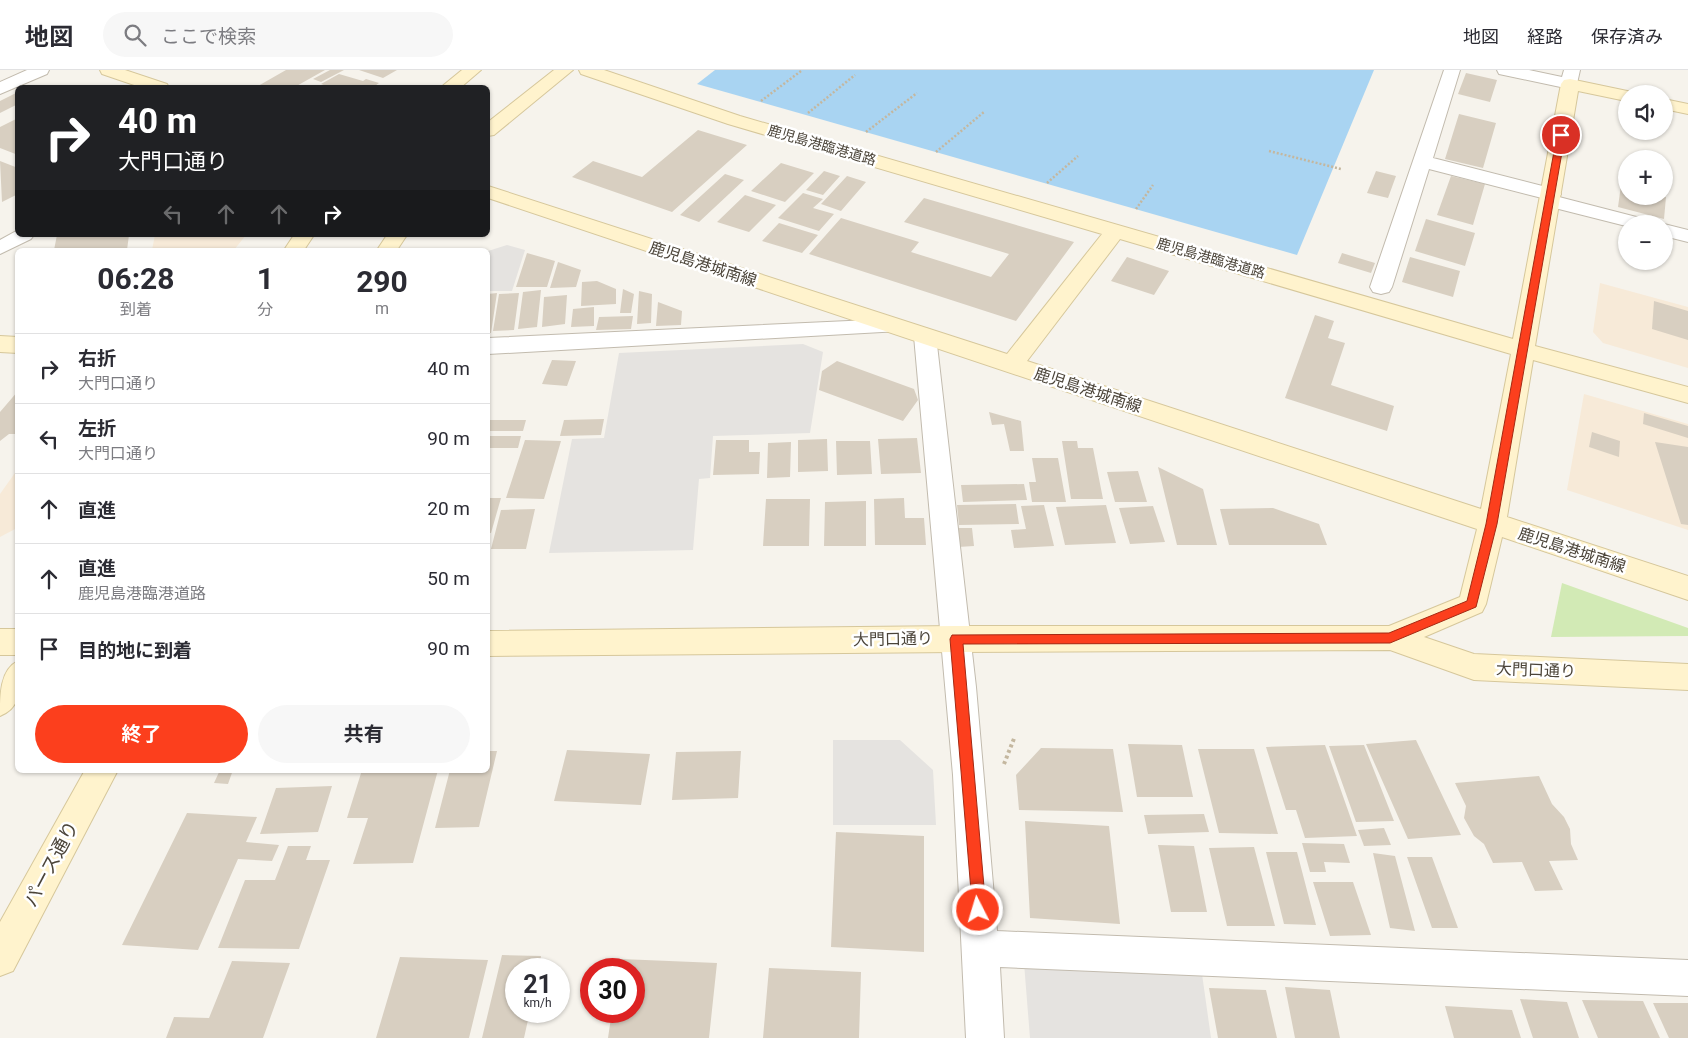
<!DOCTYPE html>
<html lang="ja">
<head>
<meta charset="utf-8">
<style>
	:root { --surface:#fff; --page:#f7f7f7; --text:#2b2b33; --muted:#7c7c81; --line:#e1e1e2; --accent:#fc3f1d }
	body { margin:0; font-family:Roboto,"Noto Sans JP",sans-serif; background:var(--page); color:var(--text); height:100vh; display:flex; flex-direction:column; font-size:19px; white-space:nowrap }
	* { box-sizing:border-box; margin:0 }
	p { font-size:16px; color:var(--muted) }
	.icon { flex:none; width:28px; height:28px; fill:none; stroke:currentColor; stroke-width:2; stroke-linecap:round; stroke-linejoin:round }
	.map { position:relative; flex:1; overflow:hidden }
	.details { position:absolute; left:15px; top:178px; width:475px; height:525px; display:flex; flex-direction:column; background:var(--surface); border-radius:8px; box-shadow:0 1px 4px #0004 }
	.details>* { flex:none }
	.top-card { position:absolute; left:15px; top:15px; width:475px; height:152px; border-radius:8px; box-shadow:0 1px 4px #0004; background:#202124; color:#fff; overflow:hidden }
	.buttons { position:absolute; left:1618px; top:15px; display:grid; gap:10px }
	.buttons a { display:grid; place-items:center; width:55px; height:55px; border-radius:50%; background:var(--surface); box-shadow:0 1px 4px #0004; font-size:25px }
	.speed { position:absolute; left:505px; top:888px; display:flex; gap:10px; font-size:25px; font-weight:700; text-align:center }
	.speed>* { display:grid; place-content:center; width:65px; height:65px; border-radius:50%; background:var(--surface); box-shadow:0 1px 4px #0004; line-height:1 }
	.speed small { font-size:12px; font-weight:400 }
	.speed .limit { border:8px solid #d22; background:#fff; color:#111 }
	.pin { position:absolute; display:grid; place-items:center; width:42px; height:42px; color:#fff; margin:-21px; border:2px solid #fff; border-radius:50%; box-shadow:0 1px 5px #0007 }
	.me { position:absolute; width:55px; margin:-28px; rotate:355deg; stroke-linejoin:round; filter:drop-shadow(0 0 4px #0008) }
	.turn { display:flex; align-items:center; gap:18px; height:105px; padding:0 20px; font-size:22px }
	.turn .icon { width:65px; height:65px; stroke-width:2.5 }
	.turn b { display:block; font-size:35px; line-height:42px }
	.lanes { display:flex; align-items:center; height:48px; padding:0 20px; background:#0003; justify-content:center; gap:25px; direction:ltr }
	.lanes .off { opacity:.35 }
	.eta { display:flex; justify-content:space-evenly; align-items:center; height:85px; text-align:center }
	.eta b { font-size:30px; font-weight:700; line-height:35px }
	.primary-button { display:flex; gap:10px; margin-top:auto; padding:10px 20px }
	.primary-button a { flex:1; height:58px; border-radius:30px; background:var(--accent); color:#fff; font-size:20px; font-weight:700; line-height:58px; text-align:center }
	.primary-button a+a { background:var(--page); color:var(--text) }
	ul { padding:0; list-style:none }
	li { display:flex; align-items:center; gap:15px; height:70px; padding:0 20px; border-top:1px solid var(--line) }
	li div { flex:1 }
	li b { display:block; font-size:19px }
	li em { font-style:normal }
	header { display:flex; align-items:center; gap:30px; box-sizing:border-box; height:70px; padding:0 25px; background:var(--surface); border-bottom:1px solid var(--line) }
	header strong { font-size:24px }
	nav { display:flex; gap:28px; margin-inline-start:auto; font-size:18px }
	.search { width:350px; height:45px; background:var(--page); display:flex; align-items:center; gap:12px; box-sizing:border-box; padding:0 18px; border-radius:28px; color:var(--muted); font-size:19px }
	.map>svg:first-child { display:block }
	.commercial { fill:#f7ead8 }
	.green { fill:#d2eab5 }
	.parking { fill:#e5e3e0 }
	.water { fill:#a9d4f2 }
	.building { fill:#d8cfc1 }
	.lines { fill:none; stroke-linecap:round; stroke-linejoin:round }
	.street-casing { stroke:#c2bbae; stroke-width:2 }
	.secondary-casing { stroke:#d6c79b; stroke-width:2 }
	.path-far1 { stroke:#c4b79f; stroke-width:2.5; stroke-dasharray:2 2; stroke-linecap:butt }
	.path { stroke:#c4b79f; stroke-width:4; stroke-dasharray:3 3; stroke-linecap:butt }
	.street { fill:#fff; fill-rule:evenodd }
	.secondary { fill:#fff3cd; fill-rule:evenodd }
	.route { fill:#fc3f1d; stroke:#a42913 }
	.labels { text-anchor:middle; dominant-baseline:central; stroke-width:5; stroke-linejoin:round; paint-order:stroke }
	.far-street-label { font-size:14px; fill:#4b4439; stroke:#fff }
	.street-label { font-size:16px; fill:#4b4439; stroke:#fff }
	.near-street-label { font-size:19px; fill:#4b4439; stroke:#fff }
</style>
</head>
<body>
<header>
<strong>地図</strong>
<div class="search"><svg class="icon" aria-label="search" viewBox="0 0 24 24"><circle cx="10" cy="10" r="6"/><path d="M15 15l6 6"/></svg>ここで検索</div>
<nav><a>地図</a><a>経路</a><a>保存済み</a></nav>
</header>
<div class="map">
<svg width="1688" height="968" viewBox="0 0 1688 968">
	<rect width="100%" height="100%" fill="#f6f3ec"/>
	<!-- commercial -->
	<path class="commercial" d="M155,165h91l-12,15h-82z
		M1600,213l88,24v61l-85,-25 -10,-11z
		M1584,324l104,30v106l-121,-40z
		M17,400v58l-17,9v-43z"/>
	<!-- green -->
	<path class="green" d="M1562,513l126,45v8l-137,1z"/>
	<!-- parking -->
	<path class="parking" d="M507,175l18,5 -13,41h-24v-40z
		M803,274l20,8 -13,81 -97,3 -3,42 -11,1 -6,71 -144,3 23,-114 32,-1 15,-85z
		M833,670h67l33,30 3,55h-103z
		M1024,893l178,11 9,64h-181z"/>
	<!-- water -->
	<path class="water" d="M715,0h659l-77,185 -600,-171z"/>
	<!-- building -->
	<path class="building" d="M286,0h39l-32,18 -35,-2z
		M330,0h14l-23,12 -8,-3z
		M359,0h38l-14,8z
		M1466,3l31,7 -7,22 -32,-8z
		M339,4l24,7 3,-2 13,4 -7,5h-40l-11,-4z
		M18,22v12l-18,9v-12z
		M1459,44l37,9 -13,45 -38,-9z
		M18,48v37l-18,-7v-21z
		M698,60l49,15 -75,67 -100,-35 21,-16 49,16z
		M0,91l18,7v26l-16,8z
		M781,93l33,10 -29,29 -34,-11z
		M824,101l16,5 -17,19 -17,-5z
		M1376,101l20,5 -8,22 -21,-5z
		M725,104l19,6 -45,42 -19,-7z
		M847,106l19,6 -25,29 -20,-7z
		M1451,106l34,8 -12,41 -36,-10z
		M1621,115l5,1v10l40,1 -2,22 -46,-12z
		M803,123l20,6 -10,9 21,6 -15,17 -41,-13z
		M745,125l31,10 -27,27 -32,-10z
		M924,128l150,44 -58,79 -207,-67 32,-36 78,24 -8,10 80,25 18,-23 -105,-32z
		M1426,149l49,14 -10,33 -50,-15z
		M779,153l39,12 -16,18 -40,-12z
		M57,165h72l-2,15h-73z
		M527,183l28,8 -8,26h-31z
		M1342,183l33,10 -4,10 -33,-10z
		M1127,187l42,14 -15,24 -43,-14z
		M1410,187l50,14 -7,26 -51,-15z
		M558,192l23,8 -5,17 -26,1z
		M597,211l19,8v15l-35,2 1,-24z
		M623,219l11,5 -3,19h-11z
		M541,220l-4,37 -19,2 5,-37z
		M639,221l13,3 -1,29 -14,1z
		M497,223l-6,40h-3v-39z
		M519,223l-5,37 -21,1 6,-37z
		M567,225l-2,29 -23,3 2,-30z
		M1654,231l34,10v29l-36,-11z
		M658,232l24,9 -1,14 -25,1z
		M594,237v19l-23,1 2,-18z
		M1315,245l19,6 -6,17 17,5 -14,42 63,21 -7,25 -102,-33z
		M633,246l-2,13 -35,1 3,-13z
		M552,290l24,1 -9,25 -25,-2z
		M837,291l77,28 4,11 -15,21 -84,-31 3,-19z
		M18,321v43h-9l-9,7v-29z
		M989,342l32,9 3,30h-14l-6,-27 -12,1z
		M1644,343l44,13v12l-45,-14z
		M604,349l-3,16 -41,1 4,-16z
		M488,350h38l-3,11h-35z
		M1592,362l28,9 -1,16 -30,-10z
		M488,366h33l-3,12h-30z
		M917,368l4,35 -40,1 -3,-35z
		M827,369l1,32 -30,1v-32z
		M525,370l36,1 -17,58 -38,-1z
		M716,370h33v12h11l-1,22 -46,1z
		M836,371h34l2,33 -35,1z
		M1062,371h15l1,7h15l10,51h-32z
		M791,372l-1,35 -23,1 1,-35z
		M1655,372l33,5v78l-7,-1z
		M1032,388h26l8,44h-34l-3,-20h7z
		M1158,397l45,22 14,56h-40z
		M1138,401l9,31h-32l-8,-30z
		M1024,414l3,16 -64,2 -2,-17z
		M488,428h13l-10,35h-3z
		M904,428l1,20h19l2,27h-51l-1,-46z
		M766,429h44l-1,47h-46z
		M866,431v45h-42l1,-44z
		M1016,434l3,20 -60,1 -2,-20z
		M1044,435l10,41 -40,2 -3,-18 15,-1 -5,-23z
		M1106,435l10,38 -51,2 -9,-38z
		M1153,436l12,36 -35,2 -11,-36z
		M1273,438l46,16 8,21h-98l-9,-36z
		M535,439l-9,40h-35l10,-39z
		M956,458h16l2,18 -16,1z
		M1416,670l45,95 -53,4 -42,-95z
		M1128,674l54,1 11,52h-56z
		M1325,675l32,91 -52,2 -9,-28h-10l-20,-63z
		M1364,675l30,76 -38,1 -27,-76z
		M1041,678l72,1 10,63 -104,-2 -3,-35z
		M1198,679h56l24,85 -59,-1z
		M567,680l83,4 -9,51 -87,-4z
		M488,681h9l-18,76 -44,1 15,-58h38z
		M741,681l-3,47 -66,2 4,-48z
		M220,700h13l-5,14 -14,-1z
		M362,700h76l-25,93 -60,1 15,-46h-21z
		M1539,706l13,28 12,13 6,12 1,15 7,16 -29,1 14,29 -28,1 -13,-29 -29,1 -9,-19 -10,-8 -10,-18 2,-12 -11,-23z
		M332,716l-14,46 -58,2 16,-46z
		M187,743l70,4 -11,25 33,3 -7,16 -34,-2 -40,91 -76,-5z
		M1204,744l5,18 -61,2 -4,-19z
		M1025,751l84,5 11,98 -90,-6z
		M1384,758l7,17 -27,1 -6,-16z
		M836,762l88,4v116l-93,-5z
		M1302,773l42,1 6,19 -26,-1 2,10h-16z
		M1158,775l36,1 13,66h-36z
		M288,776h23l-5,14h24l-31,89 -81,-1 27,-68h30z
		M1254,777l21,79h-48l-18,-78z
		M1266,782h31l19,73 -32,-1z
		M1373,783l22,3 20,75 -25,-3z
		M1407,787h25l26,71h-26z
		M1313,812h40l18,53 -41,1z
		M502,885l39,1 -2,13h-23v42h14l-6,27h-42z
		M400,887l88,3 -19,78h-93z
		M621,889l96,4 -8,75h-101l4,-27h22v-42h-15z
		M232,891l58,2 -27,75h-97l8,-21 35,1z
		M769,898l92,4 -2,66h-96z
		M1285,917l45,3 10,48h-45z
		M1209,918l57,2 11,48h-59z
		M1520,929l47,3 12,36h-46z
		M1582,930l61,1 17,37h-62z
		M1653,933h35v35h-19z
		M1445,936l67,4 9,28h-67z"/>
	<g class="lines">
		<defs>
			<path id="street" d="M27,0h22l-2,4 -47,20v-12z
				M1444,0h16l-27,88 125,32 3,4 -2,3 89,23 3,4h-25v2l-83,-21 -3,-4 2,-3 -113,-29 -37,118 -3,5 -8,2 -8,-2 -3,-5z
				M1497,0h32l33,7 2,-7h16l-4,18 -6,1 -71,-15z
				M1664,154l24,6v12l-24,-6z
				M18,160v5h16l-3,4 -31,15v-14z
				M892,249l8,2 3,5 -3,5 -412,23v-16z
				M925,258l8,3 3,5 40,351 21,244 691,29v36l-688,-29 4,71h-38l-13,-263 -39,-439 3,-5z"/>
			<path id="secondary" d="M100,0h25l42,14 2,4h-26l-41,-14z
				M462,0h19l-21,18h-20z
				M554,0h19l-79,65 -6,1v-14z
				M579,0h25l136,46 773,223 48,-255 3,-4 6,-1 62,13 1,2h-7v7l-48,-10 -43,255 153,41v16l-155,-43 -26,157 181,59v24l-186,-63 -16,67 -4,8 -58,25 50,17 214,10v26l-214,-10 -84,-30 -434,2 -468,4v-25l468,-5h433l71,-29 17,-68 -989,-331v-12l519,168 95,-120 -374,-110 -147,-50zM1120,169l391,115 -30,155 -454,-148z
				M1664,29l24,5v10l-24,-5z
				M294,165h20l-10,15h-20z
				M387,165h20l-10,15h-20z
				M0,266l18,1v16l-18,-1z
				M0,559h18v26h-18z
				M18,591c0,23 7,45 -18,55 0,-22 0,-46 18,-55z
				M85,700h33l-105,201 -13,5v-54z"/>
		</defs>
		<!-- street casing -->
		<use href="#street" class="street-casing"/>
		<!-- secondary casing -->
		<use href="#secondary" class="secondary-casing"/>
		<!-- path-far1 -->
		<path class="path-far1" d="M761,31l40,-30
			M808,43l47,-38
			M866,62l51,-39
			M1269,81l72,18
			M936,82l48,-40
			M1047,113l31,-27
			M1136,139l17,-24"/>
		<!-- path -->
		<path class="path" d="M1004,694l11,-28"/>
		<!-- street -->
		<use href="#street" class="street"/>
		<!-- secondary -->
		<use href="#secondary" class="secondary"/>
	</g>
	<!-- route -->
	<path class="route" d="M1561,63l4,2 -68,389 -21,83 -86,36 -427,1 23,266 -2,5 -6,2 -5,-2 -23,-276 2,-4 437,-2 78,-32 19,-77 71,-389z"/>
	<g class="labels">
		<!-- far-street labels -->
		<g class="far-street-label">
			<text transform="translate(822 75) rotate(16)">鹿児島港臨港道路</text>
			<text transform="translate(1211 188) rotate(16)">鹿児島港臨港道路</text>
		</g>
		<!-- street labels -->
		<g class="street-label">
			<text transform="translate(703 194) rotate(18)">鹿児島港城南線</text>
			<text transform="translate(1088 320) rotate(18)">鹿児島港城南線</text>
			<text transform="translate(1572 480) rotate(18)">鹿児島港城南線</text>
			<text transform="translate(893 569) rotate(-1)">大門口通り</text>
			<text transform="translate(1536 600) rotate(2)">大門口通り</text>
		</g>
		<!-- near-street labels -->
		<g class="near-street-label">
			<text transform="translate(51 794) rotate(-62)">パース通り</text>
		</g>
	</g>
</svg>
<div class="buttons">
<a><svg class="icon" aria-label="sound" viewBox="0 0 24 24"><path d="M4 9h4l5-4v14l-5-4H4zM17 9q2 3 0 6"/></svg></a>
<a>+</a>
<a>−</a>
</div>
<div class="speed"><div>21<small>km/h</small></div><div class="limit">30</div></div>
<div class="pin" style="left:1561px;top:65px;background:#d93025"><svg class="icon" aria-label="arrive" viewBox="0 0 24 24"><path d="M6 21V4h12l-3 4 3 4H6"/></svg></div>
<svg class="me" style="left:978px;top:840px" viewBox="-20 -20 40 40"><circle r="17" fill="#fc3f1d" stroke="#fff" stroke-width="3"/><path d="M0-11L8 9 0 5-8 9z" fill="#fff"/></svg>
<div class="top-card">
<div class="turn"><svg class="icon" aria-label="right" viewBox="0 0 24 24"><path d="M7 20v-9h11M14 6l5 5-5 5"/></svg><div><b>40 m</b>大門口通り</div></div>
<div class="lanes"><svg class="icon off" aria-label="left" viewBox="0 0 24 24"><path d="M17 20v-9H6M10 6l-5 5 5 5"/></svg><svg class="icon off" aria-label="ahead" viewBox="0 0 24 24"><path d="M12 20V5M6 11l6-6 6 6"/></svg><svg class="icon off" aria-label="ahead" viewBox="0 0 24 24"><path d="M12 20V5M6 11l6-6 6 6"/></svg><svg class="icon" aria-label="right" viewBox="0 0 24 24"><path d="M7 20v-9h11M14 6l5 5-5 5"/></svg></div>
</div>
<section class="details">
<div class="eta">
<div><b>06:28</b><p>到着</p></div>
<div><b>1</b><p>分</p></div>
<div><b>290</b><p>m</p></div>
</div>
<ul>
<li><svg class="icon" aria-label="right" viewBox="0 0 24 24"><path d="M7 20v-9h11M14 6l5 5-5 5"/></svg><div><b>右折</b><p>大門口通り</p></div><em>40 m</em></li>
<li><svg class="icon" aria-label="left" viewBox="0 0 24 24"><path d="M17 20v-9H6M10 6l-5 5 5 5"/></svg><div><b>左折</b><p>大門口通り</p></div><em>90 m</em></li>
<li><svg class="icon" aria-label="ahead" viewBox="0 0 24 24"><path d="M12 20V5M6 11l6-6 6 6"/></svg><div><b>直進</b></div><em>20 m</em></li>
<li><svg class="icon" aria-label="ahead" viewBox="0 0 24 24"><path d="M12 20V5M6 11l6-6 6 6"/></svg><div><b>直進</b><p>鹿児島港臨港道路</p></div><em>50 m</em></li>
<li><svg class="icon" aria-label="arrive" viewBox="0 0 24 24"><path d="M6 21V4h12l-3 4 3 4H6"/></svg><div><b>目的地に到着</b></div><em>90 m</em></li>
</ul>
<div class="primary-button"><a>終了</a><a>共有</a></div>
</section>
</div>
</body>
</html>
